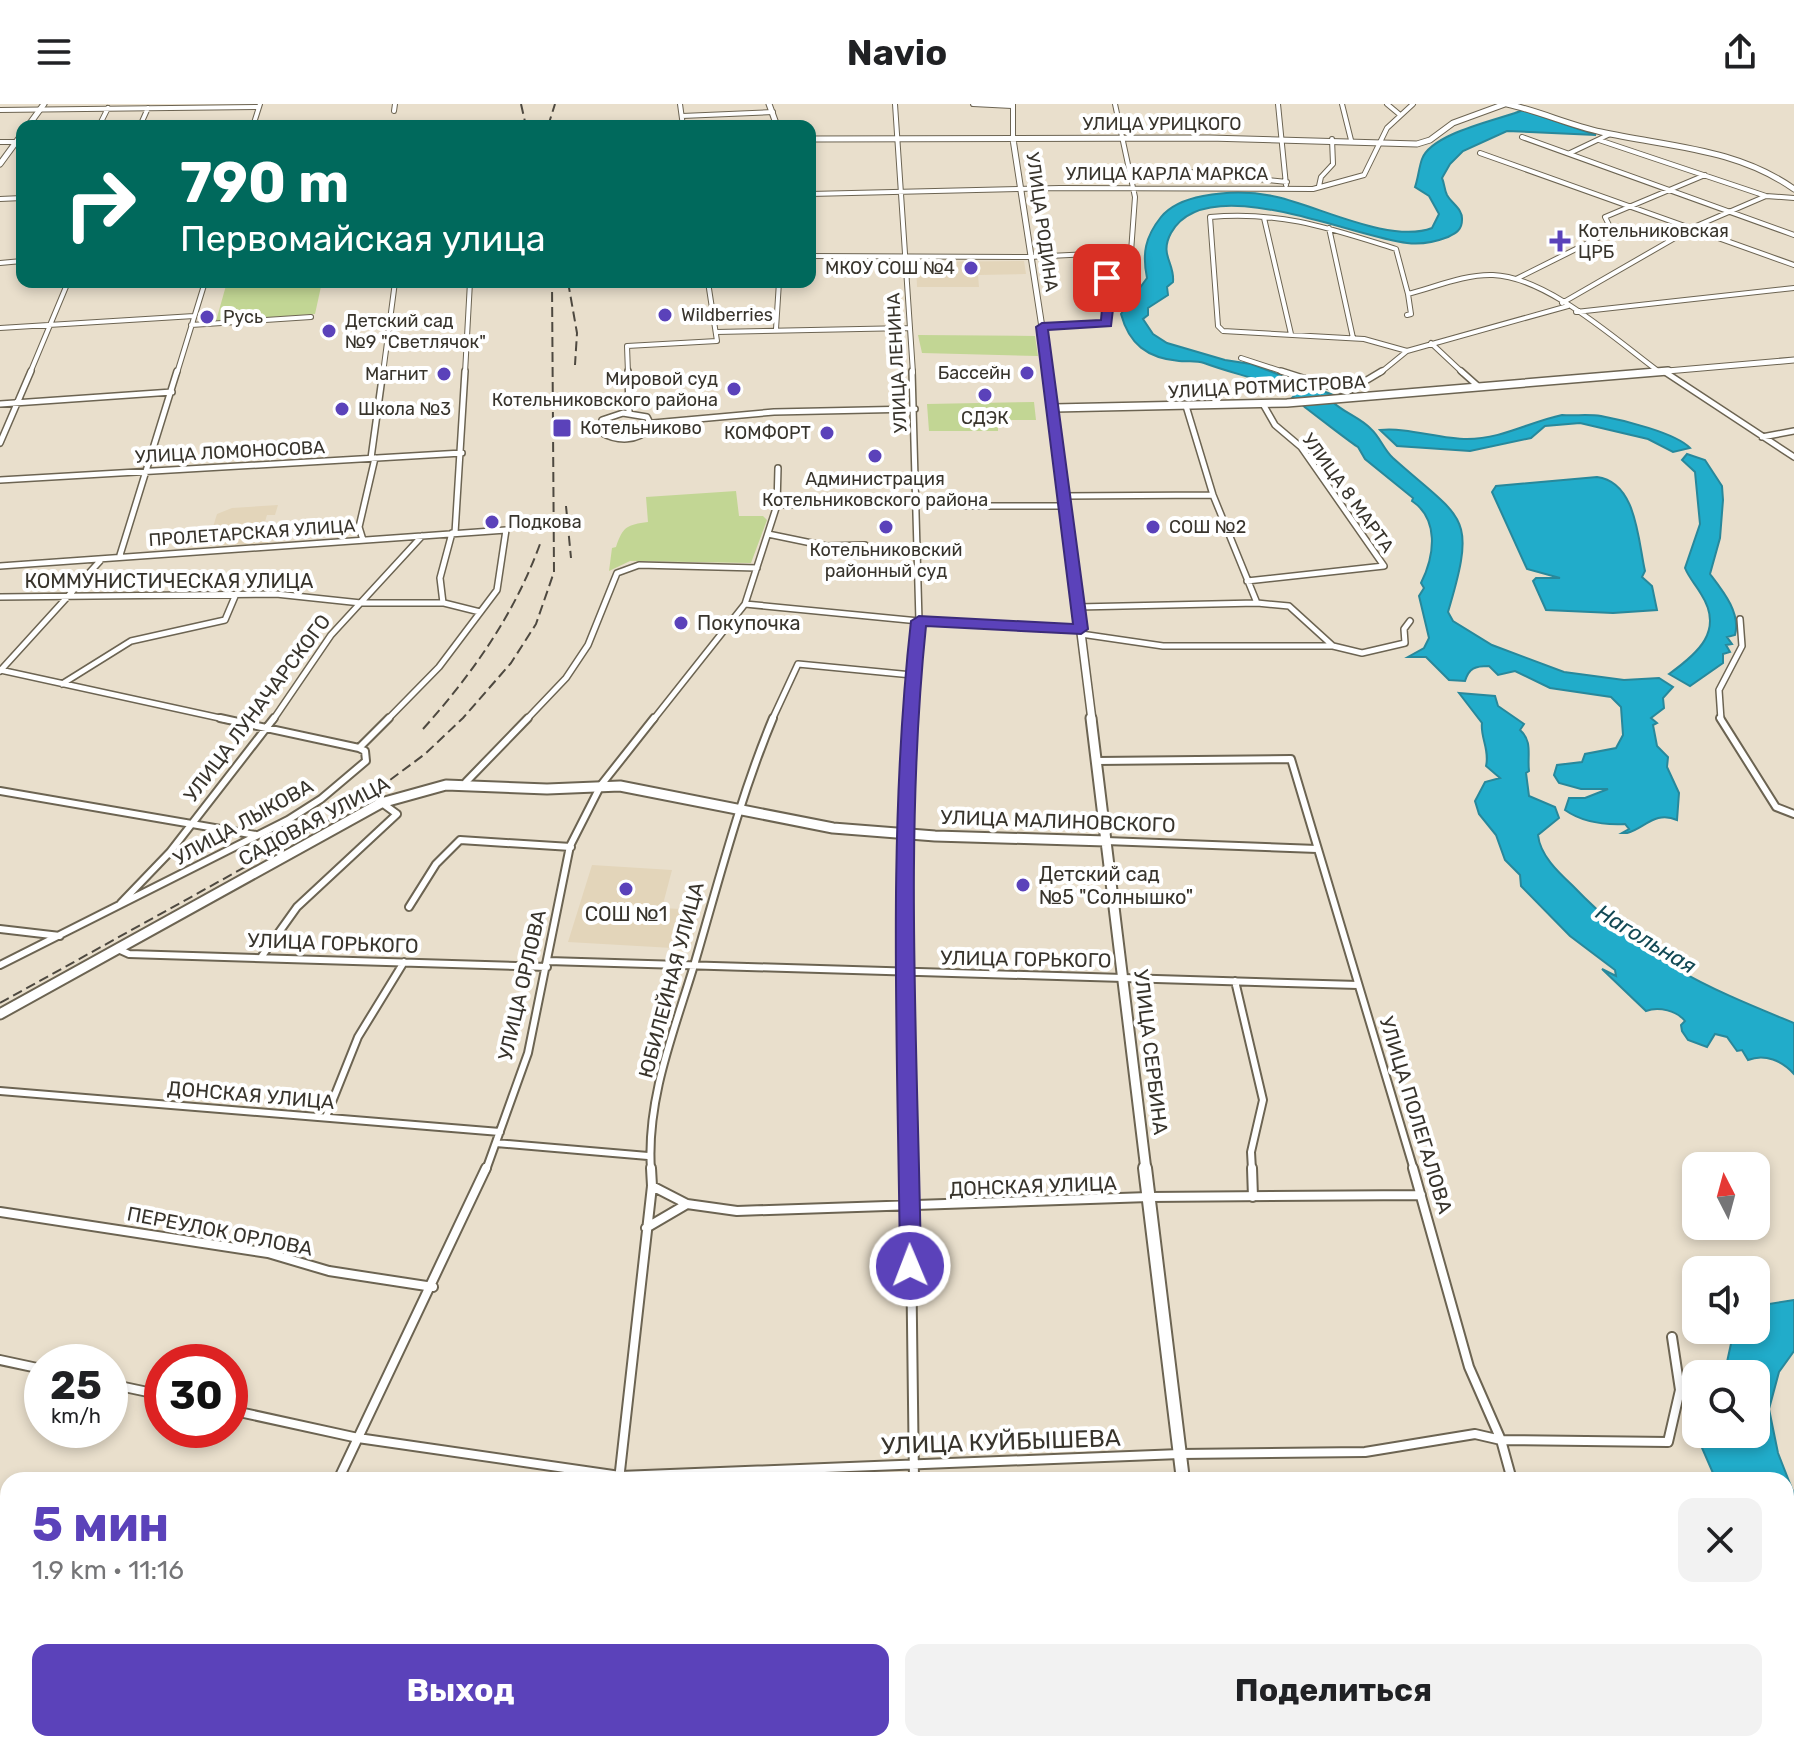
<!DOCTYPE html>
<html lang="ru">
<head>
<meta charset="utf-8">
<style>
	:root { --surface:#fff; --page:#f2f2f2; --text:#202124; --muted:#757577; --accent:#5b42ba }
	body { margin:0; font-family:Rubik,sans-serif; background:var(--page); color:var(--text); height:100vh; display:flex; flex-direction:column; font-size:30px; white-space:nowrap }
	* { box-sizing:border-box; margin:0 }
	p { font-size:26px; color:var(--muted) }
	.icon { flex:none; width:44px; height:44px; fill:none; stroke:currentColor; stroke-width:2; stroke-linecap:round; stroke-linejoin:round }
	.map { position:relative; flex:1; overflow:hidden }
	.drawer { position:absolute; left:0px; top:1368px; width:1794px; height:280px; display:flex; flex-direction:column; background:var(--surface); border-radius:24px 24px 0 0; box-shadow:0 4px 12px #0003 }
	.drawer>* { flex:none }
	.top-card { position:absolute; left:16px; top:16px; width:800px; height:168px; border-radius:16px; box-shadow:0 4px 12px #0003; background:#00695c; color:#fff; overflow:hidden }
	.needle { width:52px; rotate:354deg }
	.buttons { position:absolute; left:1682px; top:1048px; display:grid; gap:16px }
	.buttons a { display:grid; place-items:center; width:88px; height:88px; border-radius:16px; background:var(--surface); box-shadow:0 4px 12px #0003; font-size:40px }
	.speed { position:absolute; left:24px; top:1240px; display:flex; gap:16px; font-size:40px; font-weight:700; text-align:center }
	.speed>* { display:grid; place-content:center; width:104px; height:104px; border-radius:50%; background:var(--surface); box-shadow:0 4px 12px #0003; line-height:1 }
	.speed small { font-size:20px; font-weight:400 }
	.speed .limit { border:12px solid #d22; background:#fff; color:#111 }
	.pin { position:absolute; display:grid; place-items:center; width:68px; height:68px; color:#fff; margin:-34px; border-radius:16px; box-shadow:0 4px 12px #0006 }
	.me { position:absolute; width:88px; margin:-44px; rotate:359deg; stroke-linejoin:round; filter:drop-shadow(0 0 6px #0008) }
	.turn { display:flex; align-items:center; gap:28px; height:168px; padding:0 32px; font-size:36px }
	.turn .icon { width:104px; height:104px; stroke-width:2.5 }
	.turn b { display:block; font-size:56px; line-height:68px }
	.round { display:grid; place-items:center; flex:none; width:84px; height:84px; border-radius:16px; background:var(--page) }
	.summary { display:flex; align-items:center; justify-content:space-between; height:136px; padding:0 32px }
	h1 { font-size:48px; font-weight:700; line-height:60px; color:var(--accent) }
	.primary-button { display:flex; gap:16px; margin-top:auto; padding:16px 32px }
	.primary-button a { flex:1; height:92px; border-radius:16px; background:var(--accent); color:#fff; font-size:32px; font-weight:700; line-height:92px; text-align:center }
	.primary-button a+a { background:var(--page); color:var(--text) }
	header { display:flex; justify-content:space-between; align-items:center; height:104px; padding:0 32px; background:var(--surface); font-size:36px; font-weight:700 }
	.map>svg:first-child { display:block }
	.built { fill:#e3d5ba }
	.green { fill:#c2d694 }
	.water { fill:#21acca; stroke:#28889b; stroke-width:2 }
	.lines { fill:none; stroke-linecap:round; stroke-linejoin:round }
	.street-far3-casing { stroke:#6c6452; stroke-width:6 }
	.street-far2-casing { stroke:#6c6452; stroke-width:8 }
	.street-far1-casing { stroke:#6c6452; stroke-width:10 }
	.street-casing { stroke:#6c6452; stroke-width:12 }
	.secondary-far3-casing { stroke:#6c6452; stroke-width:7 }
	.secondary-far2-casing { stroke:#6c6452; stroke-width:10 }
	.secondary-far1-casing { stroke:#6c6452; stroke-width:13 }
	.secondary-casing { stroke:#6c6452; stroke-width:16 }
	.street-far3 { stroke:#fff; stroke-width:4 }
	.street-far2 { stroke:#fff; stroke-width:5 }
	.street-far1 { stroke:#fff; stroke-width:6 }
	.street { stroke:#fff; stroke-width:8 }
	.secondary-far3 { stroke:#fff; stroke-width:5 }
	.secondary-far2 { stroke:#fff; stroke-width:7 }
	.secondary-far1 { stroke:#fff; stroke-width:9 }
	.secondary { stroke:#fff; stroke-width:12 }
	.rail { stroke:#4e4940; stroke-width:2; stroke-dasharray:10 5; stroke-linecap:butt }
	.route { fill:#5b42ba; stroke:#3b2b79; stroke-width:2 }
	.poi-dot { fill:#5b42ba; stroke:#fff; stroke-width:3 }
	.labels { text-anchor:middle; dominant-baseline:central; stroke-width:8; stroke-linejoin:round; paint-order:stroke }
	.far-street-label { font-size:18px; fill:#38342c; stroke:#fff }
	.far-poi-label { font-size:18px; fill:#38342c; stroke:#fff; text-anchor:start }
	.street-label { font-size:20px; fill:#38342c; stroke:#fff }
	.poi-label { font-size:20px; fill:#38342c; stroke:#fff; text-anchor:start }
	.water-label { font-size:22px; font-style:italic; fill:#114854; stroke:#fff }
	.near-street-label { font-size:24px; fill:#38342c; stroke:#fff }
</style>
</head>
<body>
<header><svg class="icon" aria-label="menu" viewBox="0 0 24 24"><path d="M4 6h16M4 12h16M4 18h16"/></svg>Navio<svg class="icon" aria-label="share" viewBox="0 0 24 24"><path d="M12 15V3M7 8l5-5 5 5M5 13v7h14v-7"/></svg></header>
<div class="map">
<svg width="1794" height="1648" viewBox="0 0 1794 1648">
	<rect width="100%" height="100%" fill="#e9dfcc"/>
	<!-- built -->
	<path class="built" d="M1024,157l2,13 -48,1 1,12h-62l-1,-25z
		M278,401l-3,10h-8l-3,10h10l-6,18 -55,3 2,-6h-6l8,-26 15,-6z
		M592,761l80,5 -10,38 38,2 -10,39 -122,-7z"/>
	<!-- green -->
	<path class="green" d="M227,178h95l-7,32 -99,7z
		M918,231l117,1 3,20 -116,-3z
		M1034,298l2,18h-38v11h-69l-2,-27z
		M736,387l3,25h24l4,4 -16,43 -121,-2 -21,10 3,-23 4,-1c7,-21 11,-22 32,-25l-2,-25z"/>
	<!-- water -->
	<path class="water" d="M1523,6l73,25 -89,-4 -44,20 -13,13 -8,14c3,7 2,11 5,17 5,9 16,14 15,25 0,10 -6,13 -14,17 -13,5 -26,8 -41,6 -55,-6 -201,-74 -236,-10 -12,22 4,30 2,49l-6,5 1,8 -20,13v7l-5,4 10,15 14,9 58,17 26,4 85,32 -46,4 4,-4 -2,-3c-29,-14 -59,-19 -88,-30 -8,-3 -17,-1 -25,-2 -32,-3 -50,-17 -58,-47l26,-36c-5,-24 -2,-41 14,-61 10,-12 26,-18 42,-21 25,-5 49,-5 74,1 41,9 114,47 155,31l7,-14 -10,-18 -14,-9c3,-8 4,-20 7,-28 10,-27 81,-40 101,-49z
		M1333,298c8,9 28,16 38,27 9,8 13,21 22,29 70,63 85,54 55,154l5,9 39,24 72,27 60,8 35,-2 14,9 -10,11 1,10 -13,10 6,5 -4,2 4,21 11,11 -1,10 12,26 -2,27c-22,-10 -33,9 -50,13h-5l7,-4 -4,-5c-21,1 -43,-2 -60,-14l4,-12h16l23,-9h-27l-22,-6 -5,-8 3,-10 25,-3 3,-8 31,-6 7,-13 -2,-28 -10,-10 -61,-9 -35,-17 -17,4 -9,-9c-14,0 -20,2 -24,15l-16,-1 -23,-23h-18l16,-9 5,-10 -10,-42 5,-8 -3,-5c14,-28 18,-64 -9,-82l1,-3 -48,-39 -7,-12c-4,-2 -51,-38 -57,-43z
		M1562,311c13,1 26,-1 39,1 22,4 75,17 89,32l-17,4 -25,-13 -68,-16 -35,3 -14,12 -61,13 -73,-5 -17,-16c27,-3 59,9 87,9 35,0 62,-17 95,-24z
		M1687,350l18,6 17,26 1,14 -3,38 -10,36c13,17 31,39 25,61l-8,2 5,7 -6,1 4,7 -7,2v9l-33,23 -21,-12c28,-20 56,-43 32,-80 -5,-9 -12,-16 -16,-26l15,-44 -5,-52 -13,-12z
		M1597,373c40,5 41,64 48,94l-3,6 10,9 5,24 -44,3 -67,-3 -13,-29 3,-3h24l-33,-9 -35,-77 4,-6z
		M1459,589l36,3 3,10 26,18 -4,6c13,11 7,26 9,41l-3,2 3,23 26,11 4,11 -21,17c2,20 20,37 34,50 72,75 128,100 222,138v51c-12,-13 -29,-21 -46,-14l-6,-10 -5,1 -10,-14 -12,-3 -8,13 -19,-7 -6,-9 -1,-6 4,-4c-8,-10 -26,-15 -39,-10l-44,-42 14,7 -1,-6 -45,-34 -49,-50 -1,-11 -15,-15 -9,-25 -17,-21 -4,-13 10,-19 15,-4 -14,-12c4,-16 -6,-29 -4,-43z
		M1794,1196v51l-15,21 -10,37 9,44 16,41v172l-8,-20v-166h-70l-24,-55 4,-12v21h60v-60h-42l-5,-6 4,-5 14,-1 7,-32h22v-24z"/>
	<g class="lines">
		<defs>
			<path id="street-far3" d="M680,0l3,22
				M895,0l18,269
				M973,0l39,2
				M1013,0v35
				M1278,0l8,81
				M1342,0l9,36
				M1387,0l12,10
				M0,6l259,-3
				M394,7l1,-7
				M682,12l91,-4
				M99,22l9,-18
				M140,22l8,-18
				M253,22l7,-22
				M1522,33l272,98
				M1599,36l167,56 28,2
				M0,38h16
				M1480,49l314,112
				M1570,49l40,-19
				M1180,67l107,11
				M1319,82l2,-9 12,-13 -1,-25
				M810,90l250,-6 253,1 51,-14 23,-47 26,-24
				M0,95l22,-1
				M1264,114l27,116
				M1329,124l24,110
				M810,152l219,1 102,-5 4,-55 -20,-93
				M0,159l22,-2
				M1516,175l96,-48 -7,-14 100,-42
				M1562,199l132,-76 72,-31
				M1576,208l218,-24
				M1407,211l4,-1 -3,-20
				M191,221l120,-8
				M1042,223l65,-4 3,-39 -17,-29
				M0,224l194,-12
				M776,225l3,-47
				M716,228l193,-4
				M1431,239l32,30
				M1407,247l-43,-12 -141,-8 -5,-5 -8,-109c72,-6 119,11 186,32l12,45c27,-7 57,-20 85,-19 54,2 123,65 165,96
				M1241,254l46,15
				M30,269l38,-91
				M177,269l28,-91
				M383,269l12,-91
				M465,269l5,-91
				M628,269l-1,-27 90,-5 -9,-59
				M1380,269l27,-22 161,-45"/>
			<path id="street-far2" d="M628,267l1,42
				M1281,267l66,21 35,-21
				M1461,267l18,16
				M1665,268l129,85
				M0,300l172,-12
				M1186,302l27,89 44,108 32,3 44,40
				M623,309l24,4 5,10c-15,15 -34,15 -52,5l2,-12z
				M653,319l121,-11 141,-3
				M1762,333l32,-6
				M0,339l31,-72
				M371,354l12,-87
				M0,376l462,-27
				M1064,392l149,-1
				M777,401l140,-2
				M965,402h100
				M455,429l10,-162
				M768,430l58,12 39,-1
				M363,436l-4,-13 16,-69
				M120,451l57,-184
				M0,462l506,-36 -9,60 -58,77 -52,53
				M1247,477l137,-15 -83,-119 -26,-22 -12,-21
				M0,493l276,-3 85,9h83l36,9
				M443,499l-3,-25 12,-45
				M745,500l174,17 162,8
				M1078,503l179,-4
				M1081,530l82,12h170l29,7 43,-10 -1,-14 6,-8
				M0,566l229,50
				M0,567l100,-110
				M62,580l69,-43 94,-21 11,-26
				M273,616l58,-85 91,-99
				M526,616l40,-42 22,-33 29,-72 22,-8 118,3
				M653,616l92,-116 32,-99 1,-37
				M772,616l26,-56 114,11
				M910,616l9,-99 -7,-250
				M1721,616l-2,-30 23,-44 -2,-27"/>
			<path id="street-far1" d="M220,614l139,30
				M910,614l-4,116 4,336
				M1720,614l56,89 18,7
				M359,644l30,-30
				M1097,657l194,-2 123,411
				M466,678l62,-64
				M0,687l256,44
				M1106,737l211,8
				M121,799l49,-51 104,-134
				M409,803l27,-43 24,-24 111,7
				M0,825l60,7
				M118,845l11,5 418,13
				M262,852l35,-49 100,-93 -15,-11
				M548,857l810,24
				M0,861l288,-145 33,-21 45,-38 -1,-10 -6,-3
				M1235,877l28,119 -12,52 1,18
				M0,987l500,41
				M326,1013l32,-80 46,-75
				M496,1039l152,13
				M486,1066l42,-117 42,-207 31,-61 53,-67
				M651,1066c-5,-72 24,-141 44,-208 24,-82 45,-165 78,-244"/>
			<path id="street" d="M910,1064l4,312
				M1252,1064l1,29
				M1413,1064l56,199 32,73 11,40
				M652,1082l35,18 50,7 412,-14 272,-2
				M0,1108l268,41 61,18 104,16
				M646,1124l41,-24
				M0,1256l42,9
				M110,1280l52,11
				M230,1306l128,28 262,38 560,-22 185,-2 110,-18 26,6 167,2 12,-52 -8,-53
				M338,1376l148,-312
				M619,1376l33,-294 -1,-18
				M0,1535l8,1
				M1786,1630l7,18
				M782,1640l66,8
				M923,1640v8
				M1581,1640l3,8
				M1676,1640l3,8
				M210,1648l4,-8
				M587,1648l1,-8"/>
			<path id="secondary-far3" d="M769,0l8,22
				M1507,0c32,7 62,21 94,28 68,15 135,16 193,57
				M28,22l16,-22
				M810,35l399,-1 208,6 13,-4 23,-17 52,-19
				M1013,35l36,234
				M0,60l22,-30
				M1644,269l150,-13"/>
			<path id="secondary-far2" d="M1048,267l44,349
				M1054,304l233,-5 381,-32"/>
			<path id="secondary-far1" d="M1091,614l55,452
				M0,910l381,-211 65,-18 101,4 73,-3 213,42 102,8 171,5"/>
			<path id="secondary" d="M1145,1064l38,312
				M1214,1640l1,8"/>
		</defs>
		<!-- street-far3 casing -->
		<use href="#street-far3" class="street-far3-casing"/>
		<!-- street-far2 casing -->
		<use href="#street-far2" class="street-far2-casing"/>
		<!-- street-far1 casing -->
		<use href="#street-far1" class="street-far1-casing"/>
		<!-- street casing -->
		<use href="#street" class="street-casing"/>
		<!-- secondary-far3 casing -->
		<use href="#secondary-far3" class="secondary-far3-casing"/>
		<!-- secondary-far2 casing -->
		<use href="#secondary-far2" class="secondary-far2-casing"/>
		<!-- secondary-far1 casing -->
		<use href="#secondary-far1" class="secondary-far1-casing"/>
		<!-- secondary casing -->
		<use href="#secondary" class="secondary-casing"/>
		<!-- street-far3 -->
		<use href="#street-far3" class="street-far3"/>
		<!-- street-far2 -->
		<use href="#street-far2" class="street-far2"/>
		<!-- street-far1 -->
		<use href="#street-far1" class="street-far1"/>
		<!-- street -->
		<use href="#street" class="street"/>
		<!-- secondary-far3 -->
		<use href="#secondary-far3" class="secondary-far3"/>
		<!-- secondary-far2 -->
		<use href="#secondary-far2" class="secondary-far2"/>
		<!-- secondary-far1 -->
		<use href="#secondary-far1" class="secondary-far1"/>
		<!-- secondary -->
		<use href="#secondary" class="secondary"/>
		<!-- rail -->
		<path class="rail" d="M521,0l5,22
			M548,22l7,-22
			M568,178l9,51 -2,32
			M566,402l5,52
			M423,625c50,-56 91,-114 117,-185
			M0,899l355,-197 70,-52 38,-36 48,-55 25,-39 18,-52 -2,-290"/>
	</g>
	<!-- route -->
	<path class="route" d="M1107,170l9,10 -5,42 -63,4 40,299 -7,5 -155,-8c-22,212 -8,427 -5,640l-3,6h-15l-3,-6c-2,-215 -13,-432 11,-645l8,-5 154,8 -37,-297 6,-4 59,-3 3,-36 -3,-6z"/>
	<!-- markers -->
	<g class="poi-dot">
		<path d="M1556 125h8v8h8v8h-8v8h-8v-8h-8v-8h8z"/>
		<circle cx="971" cy="164" r="8"/>
		<circle cx="665" cy="211" r="8"/>
		<circle cx="207" cy="213" r="8"/>
		<circle cx="329" cy="227" r="8"/>
		<circle cx="1027" cy="269" r="8"/>
		<circle cx="444" cy="270" r="8"/>
		<circle cx="734" cy="285" r="8"/>
		<circle cx="985" cy="291" r="8"/>
		<circle cx="342" cy="305" r="8"/>
		<rect x="552" y="314" width="20" height="20" rx="4"/>
		<circle cx="827" cy="329" r="8"/>
		<circle cx="875" cy="352" r="8"/>
		<circle cx="492" cy="418" r="8"/>
		<circle cx="886" cy="423" r="8"/>
		<circle cx="1153" cy="423" r="8"/>
		<circle cx="681" cy="519" r="8"/>
		<circle cx="1023" cy="781" r="8"/>
		<circle cx="626" cy="785" r="8"/>
	</g>
	<g class="labels">
		<!-- far-street labels -->
		<g class="far-street-label">
			<text x="1162" y="20">УЛИЦА УРИЦКОГО</text>
			<text x="1167" y="70">УЛИЦА КАРЛА МАРКСА</text>
			<text transform="translate(1042 118) rotate(82)">УЛИЦА РОДИНА</text>
			<text transform="translate(897 259) rotate(-93)">УЛИЦА ЛЕНИНА</text>
			<text transform="translate(1267 283) rotate(-3)">УЛИЦА РОТМИСТРОВА</text>
			<text transform="translate(230 348) rotate(-3)">УЛИЦА ЛОМОНОСОВА</text>
			<text transform="translate(1348 389) rotate(54)">УЛИЦА 8 МАРТА</text>
			<text transform="translate(252 429) rotate(-4)">ПРОЛЕТАРСКАЯ УЛИЦА</text>
		</g>
		<!-- far-poi labels -->
		<g class="far-poi-label">
			<text x="1578" y="127">Котельниковская<tspan x="1578" dy="21">ЦРБ</tspan></text>
			<text x="955" y="164" text-anchor="end">МКОУ СОШ №4</text>
			<text x="681" y="211">Wildberries</text>
			<text x="223" y="213">Русь</text>
			<text x="345" y="217">Детский сад<tspan x="345" dy="21">№9 "Светлячок"</tspan></text>
			<text x="1011" y="269" text-anchor="end">Бассейн</text>
			<text x="428" y="270" text-anchor="end">Магнит</text>
			<text x="718" y="275" text-anchor="end">Мировой суд<tspan x="718" dy="21">Котельниковского района</tspan></text>
			<text x="358" y="305">Школа №3</text>
			<text x="985" y="314" text-anchor="middle">СДЭК</text>
			<text x="580" y="324">Котельниково</text>
			<text x="811" y="329" text-anchor="end">КОМФОРТ</text>
			<text x="875" y="375" text-anchor="middle">Администрация<tspan x="875" dy="21">Котельниковского района</tspan></text>
			<text x="508" y="418">Подкова</text>
			<text x="1169" y="423">СОШ №2</text>
			<text x="886" y="446" text-anchor="middle">Котельниковский<tspan x="886" dy="21">районный суд</tspan></text>
		</g>
		<!-- street labels -->
		<g class="street-label">
			<text x="169" y="477">КОММУНИСТИЧЕСКАЯ УЛИЦА</text>
			<text transform="translate(257 604) rotate(-53)">УЛИЦА ЛУНАЧАРСКОГО</text>
			<text transform="translate(314 717) rotate(-28)">САДОВАЯ УЛИЦА</text>
			<text transform="translate(1058 717) rotate(2)">УЛИЦА МАЛИНОВСКОГО</text>
			<text transform="translate(243 718) rotate(-29)">УЛИЦА ЛЫКОВА</text>
			<text transform="translate(333 839) rotate(2)">УЛИЦА ГОРЬКОГО</text>
			<text transform="translate(1026 855) rotate(1)">УЛИЦА ГОРЬКОГО</text>
			<text transform="translate(671 876) rotate(-75)">ЮБИЛЕЙНАЯ УЛИЦА</text>
			<text transform="translate(522 881) rotate(-77)">УЛИЦА ОРЛОВА</text>
			<text transform="translate(1151 948) rotate(83)">УЛИЦА СЕРБИНА</text>
			<text transform="translate(251 991) rotate(5)">ДОНСКАЯ УЛИЦА</text>
			<text transform="translate(1416 1011) rotate(73)">УЛИЦА ПОЛЕГАЛОВА</text>
			<text transform="translate(1033 1082) rotate(-2)">ДОНСКАЯ УЛИЦА</text>
			<text transform="translate(220 1127) rotate(11)">ПЕРЕУЛОК ОРЛОВА</text>
		</g>
		<!-- poi labels -->
		<g class="poi-label">
			<text x="697" y="519">Покупочка</text>
			<text x="1039" y="770">Детский сад<tspan x="1039" dy="23">№5 "Солнышко"</tspan></text>
			<text x="626" y="810" text-anchor="middle">СОШ №1</text>
		</g>
		<!-- water labels -->
		<g class="water-label">
			<text transform="translate(1646 835) rotate(31)">Нагольная</text>
		</g>
		<!-- near-street labels -->
		<g class="near-street-label">
			<text transform="translate(1001 1338) rotate(-2)">УЛИЦА КУЙБЫШЕВА</text>
		</g>
	</g>
</svg>
<div class="buttons">
<a><svg class="needle" viewBox="-14 -14 28 28"><path d="M0-13l5 13h-10z" fill="#e53935"/><path d="M0 13l5-13h-10z" fill="#757577"/></svg></a>
<a><svg class="icon" aria-label="sound" viewBox="0 0 24 24"><path d="M4 9h4l5-4v14l-5-4H4zM17 9q2 3 0 6"/></svg></a>
<a><svg class="icon" aria-label="search" viewBox="0 0 24 24"><circle cx="10" cy="10" r="6"/><path d="M15 15l6 6"/></svg></a>
</div>
<div class="speed"><div>25<small>km/h</small></div><div class="limit">30</div></div>
<div class="pin" style="left:1107px;top:174px;background:#d93025"><svg class="icon" aria-label="arrive" viewBox="0 0 24 24"><path d="M6 21V4h12l-3 4 3 4H6"/></svg></div>
<svg class="me" style="left:910px;top:1162px" viewBox="-20 -20 40 40"><circle r="17" fill="#5b42ba" stroke="#fff" stroke-width="3"/><path d="M0-11L8 9 0 5-8 9z" fill="#fff"/></svg>
<div class="top-card">
<div class="turn"><svg class="icon" aria-label="right" viewBox="0 0 24 24"><path d="M7 20v-9h11M14 6l5 5-5 5"/></svg><div><b>790 m</b>Первомайская улица</div></div>
</div>
<section class="drawer">
<div class="summary"><div><h1>5 мин</h1><p>1.9 km · 11:16</p></div><a class="round"><svg class="icon" aria-label="close" viewBox="0 0 24 24"><path d="M6 6l12 12M18 6L6 18"/></svg></a></div>
<div class="primary-button"><a>Выход</a><a>Поделиться</a></div>
</section>
</div>
</body>
</html>
